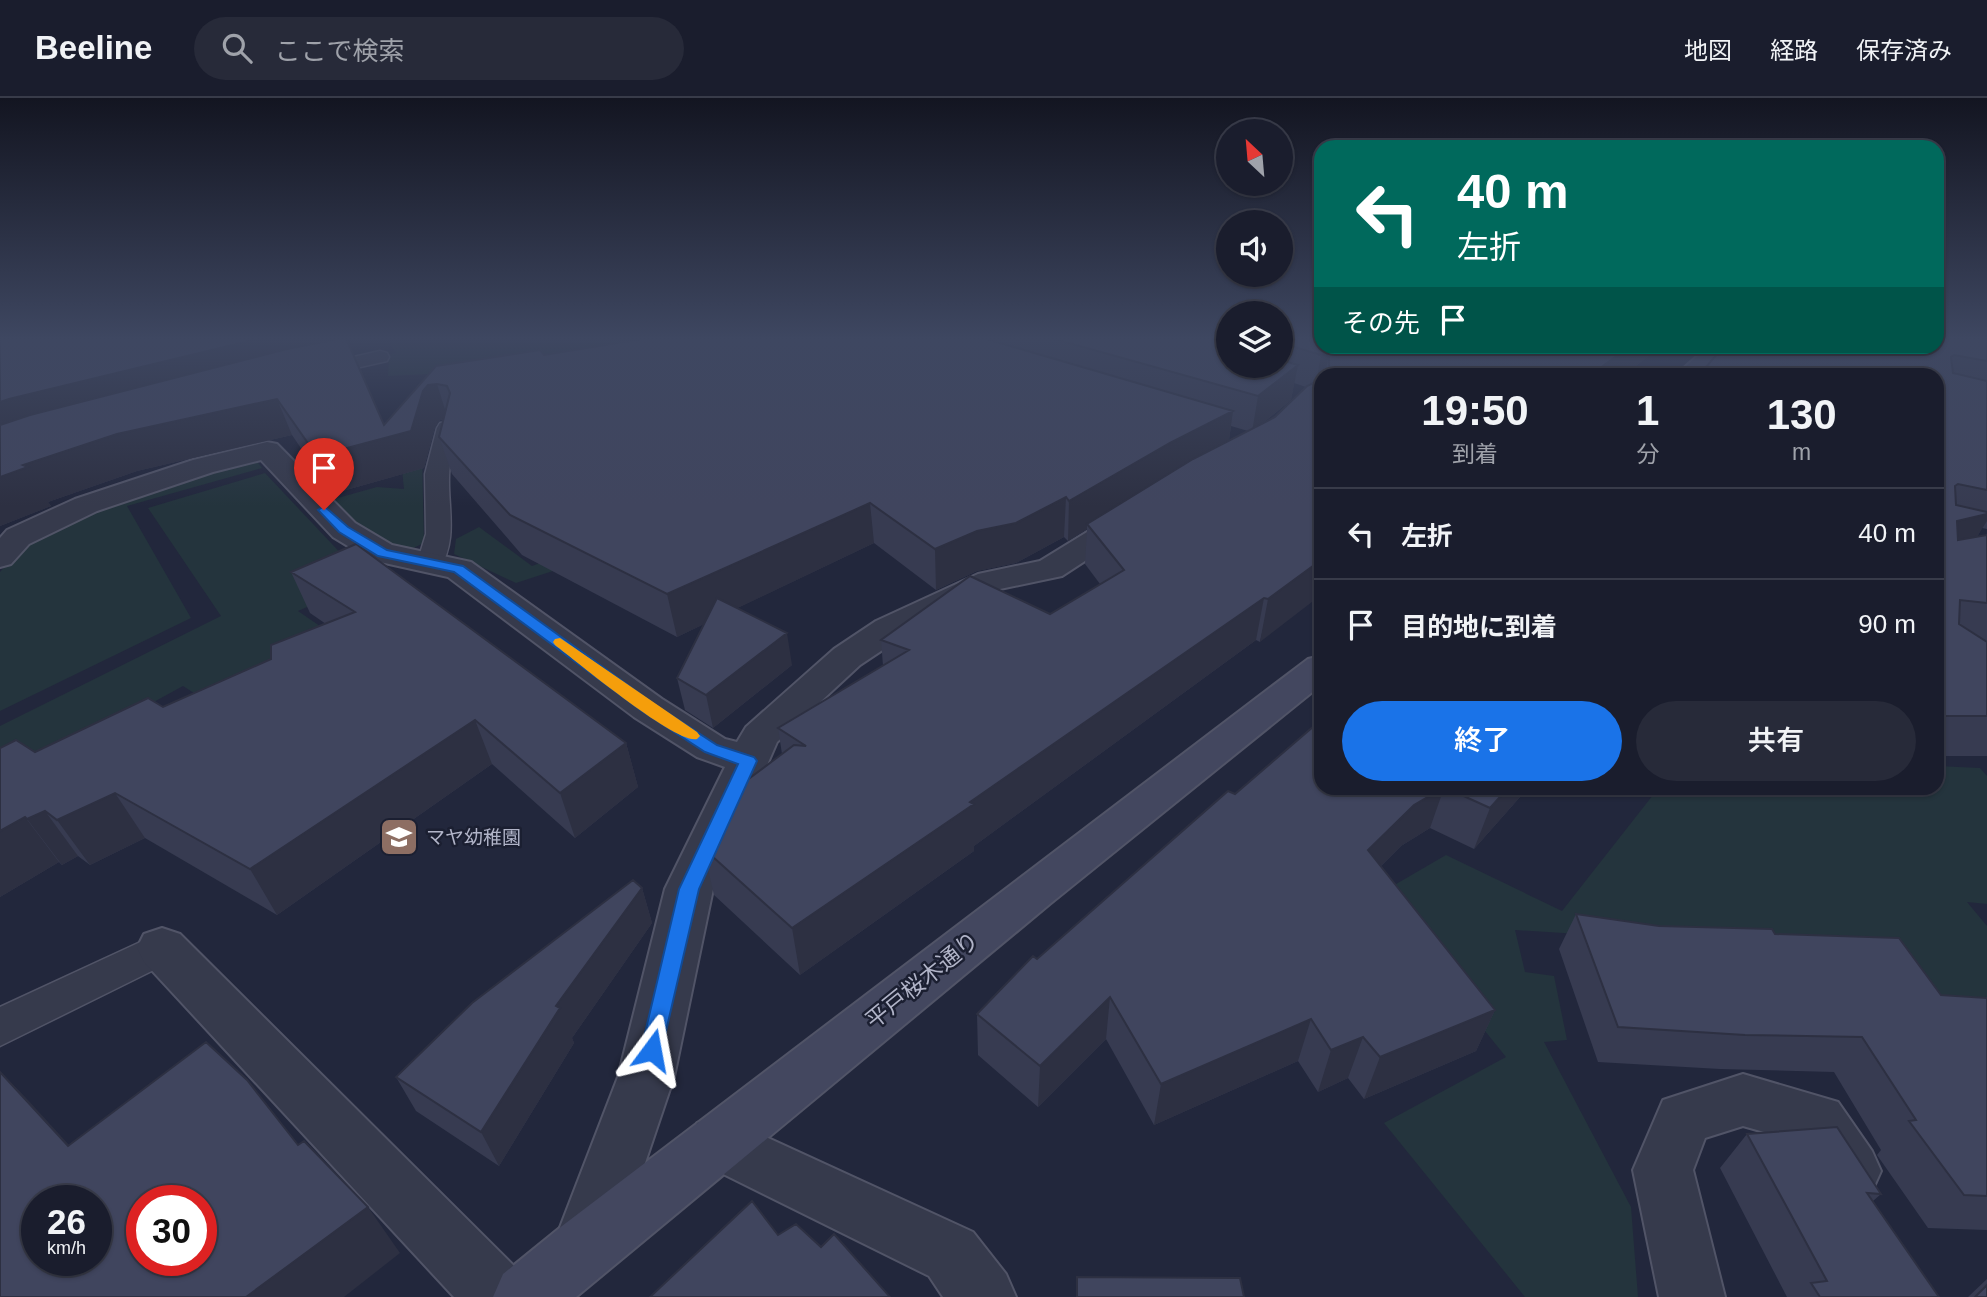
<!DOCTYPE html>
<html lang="ja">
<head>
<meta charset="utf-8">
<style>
	:root { --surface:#1a1d2d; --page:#272a39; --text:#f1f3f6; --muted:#9fa2aa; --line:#383b49; --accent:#1a73e8 }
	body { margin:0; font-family:Helvetica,"Noto Sans JP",sans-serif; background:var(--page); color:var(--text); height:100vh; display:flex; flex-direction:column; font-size:26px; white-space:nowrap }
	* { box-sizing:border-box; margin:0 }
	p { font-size:23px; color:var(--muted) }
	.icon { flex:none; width:38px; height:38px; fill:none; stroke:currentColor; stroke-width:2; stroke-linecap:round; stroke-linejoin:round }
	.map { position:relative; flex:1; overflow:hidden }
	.drawer { position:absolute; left:1314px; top:270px; width:630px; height:427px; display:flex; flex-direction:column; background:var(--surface); border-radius:21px; box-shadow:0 2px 5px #0004,0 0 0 2px var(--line) }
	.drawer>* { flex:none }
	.top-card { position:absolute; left:1314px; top:42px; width:630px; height:214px; border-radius:21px; box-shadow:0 2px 5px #0004,0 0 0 2px var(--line); background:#00695c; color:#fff; overflow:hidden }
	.needle { width:46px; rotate:334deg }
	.controls { position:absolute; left:1216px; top:21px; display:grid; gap:14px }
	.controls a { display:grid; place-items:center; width:77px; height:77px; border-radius:50%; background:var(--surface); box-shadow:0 2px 5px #0004,0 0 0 2px var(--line); font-size:35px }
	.speed { position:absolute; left:21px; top:1087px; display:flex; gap:14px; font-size:35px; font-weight:700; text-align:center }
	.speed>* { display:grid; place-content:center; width:91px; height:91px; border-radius:50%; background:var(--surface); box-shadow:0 2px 5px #0004,0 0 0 2px var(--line); line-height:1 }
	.speed small { font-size:18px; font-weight:400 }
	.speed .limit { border:10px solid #d22; background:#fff; color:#111 }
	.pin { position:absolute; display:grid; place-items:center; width:60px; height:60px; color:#fff; margin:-72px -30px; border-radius:50% 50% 50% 0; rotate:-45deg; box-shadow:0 0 7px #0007 }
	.pin .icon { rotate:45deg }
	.me { position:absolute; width:77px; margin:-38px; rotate:13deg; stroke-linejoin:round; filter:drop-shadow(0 0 5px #0008) }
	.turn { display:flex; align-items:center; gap:24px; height:147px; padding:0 28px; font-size:32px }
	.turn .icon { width:91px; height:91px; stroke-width:2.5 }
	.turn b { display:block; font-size:49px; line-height:60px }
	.then { display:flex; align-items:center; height:66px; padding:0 28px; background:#0003; gap:14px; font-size:26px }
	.eta { display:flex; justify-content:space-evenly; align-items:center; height:119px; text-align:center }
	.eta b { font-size:42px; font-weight:600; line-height:49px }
	.action { display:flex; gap:14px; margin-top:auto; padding:14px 28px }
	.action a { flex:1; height:80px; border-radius:42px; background:var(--accent); color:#fff; font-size:28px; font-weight:600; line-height:80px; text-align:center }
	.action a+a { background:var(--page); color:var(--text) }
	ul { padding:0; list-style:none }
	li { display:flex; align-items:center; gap:21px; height:91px; padding:0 28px; border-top:2px solid var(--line) }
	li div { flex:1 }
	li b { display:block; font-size:26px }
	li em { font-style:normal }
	header { display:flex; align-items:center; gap:42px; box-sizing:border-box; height:98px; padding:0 35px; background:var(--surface); border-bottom:2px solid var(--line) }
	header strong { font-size:33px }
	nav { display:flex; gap:38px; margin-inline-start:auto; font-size:24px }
	.search { width:490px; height:63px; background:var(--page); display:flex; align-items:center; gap:18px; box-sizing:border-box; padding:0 24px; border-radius:38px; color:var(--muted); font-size:26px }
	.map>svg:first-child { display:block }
	.green { fill:#24343d }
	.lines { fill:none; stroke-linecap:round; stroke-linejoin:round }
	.service-casing { stroke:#515467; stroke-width:3 }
	.minor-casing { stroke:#515467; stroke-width:4 }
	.secondary-casing { stroke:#515467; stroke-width:4 }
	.service { fill:#363a4c; fill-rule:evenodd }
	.minor { fill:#363a4c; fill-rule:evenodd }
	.secondary { fill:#43475f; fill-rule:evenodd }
	.wall { fill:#373b51; fill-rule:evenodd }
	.shaded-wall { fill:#2d3042 }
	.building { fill:#40455e; stroke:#2d3042; stroke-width:2; fill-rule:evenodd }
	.route { fill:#1a73e8; stroke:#114b97; stroke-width:2 }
	.slow { fill:#f59e0b }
	.labels { text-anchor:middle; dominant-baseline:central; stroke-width:5; stroke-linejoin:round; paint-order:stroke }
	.poi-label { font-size:19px; fill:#b1b4c8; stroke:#1b1f31; text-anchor:start }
	.near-street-label { font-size:23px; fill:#b1b4c8; stroke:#1b1f31 }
</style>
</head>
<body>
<header>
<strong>Beeline</strong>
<div class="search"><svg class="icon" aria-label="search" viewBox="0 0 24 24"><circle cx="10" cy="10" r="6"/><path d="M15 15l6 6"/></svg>ここで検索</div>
<nav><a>地図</a><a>経路</a><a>保存済み</a></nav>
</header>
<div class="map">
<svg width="1987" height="1199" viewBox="0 0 1987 1199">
	<rect width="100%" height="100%" fill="#22273c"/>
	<!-- green -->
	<path class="green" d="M387,240h252l8,26 -259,12 1,-22 7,-1z
		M437,326l-15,29 2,90 -17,8c-34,-11 -51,-25 -73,-52l43,-12 27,2 -4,-38 22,-26z
		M256,362l6,8 -135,38 64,112 -191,93v-139l28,-31 98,-45z
		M265,375l83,88 41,10 -91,40 51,35 -130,63 -36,-23 -183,100v-60l221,-110 -73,-108z
		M479,429l53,39 55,-20 12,10 -83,27 -62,-29 2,-15z
		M1937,668l43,2 7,8v128l-20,-2 20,24v89l-35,-3 -40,-57 -397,-25 10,42 29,4 13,64 -23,2 87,165 7,90h-113l-141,-174 122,-66 -105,-130 -53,-15 98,-57 116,56 91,-116 -14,-7h298z"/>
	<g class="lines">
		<defs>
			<path id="service" d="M380,253l7,2 2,4 -2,4 -71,16 -10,-6 3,-4z
				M448,324l8,1 3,5c-4,16 -10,33 -10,49 -1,31 9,64 -10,92l-9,2 -9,-2 -4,-6 9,-29 -1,-60 12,-46 3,-5z
				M162,834l14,5 6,11 -6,11 -176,87v-39z"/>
			<path id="minor" d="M267,344l10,2 78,79 37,22 79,17 191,137 63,40 12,3 9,-15 88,-78 42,-28 102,-47 62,-13 78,-48 11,-3 11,3 4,6 -4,6 -78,51 -62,13 -98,48 -42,28 -83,77 -64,147 -39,188 -56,166 -10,22 -22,10 -22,-10 -10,-22 64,-166 47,-188 60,-122 -28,-10 -63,-40 -186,-140 -77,-17 -38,-23 -72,-77 -48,12 -116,39 -68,33 -18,20 -11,3v-29l7,-8 68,-31 118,-39z
				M162,830l18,6 342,340 10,23h-78l-310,-335 -7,-14 7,-14z
				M1743,976l95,28 34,49 9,20 -9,20 -21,9 -21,-9 -31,-49 -56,-16 -38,12 -12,32 32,127h-66l-26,-127 30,-70z
				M718,1017l255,117 33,42 10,23h-73l-14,-21 -232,-115 -8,-19 8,-19z"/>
			<path id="secondary" d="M1709,248h26l-32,28h-26z
				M1321,558v29l-270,218 -475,394h-83l10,-23 59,-48 746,-567z"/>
		</defs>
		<!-- service casing -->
		<use href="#service" class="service-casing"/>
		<!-- minor casing -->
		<use href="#minor" class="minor-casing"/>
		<!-- secondary casing -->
		<use href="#secondary" class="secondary-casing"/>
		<!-- service -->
		<use href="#service" class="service"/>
		<!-- minor -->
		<use href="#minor" class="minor"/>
		<!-- secondary -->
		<use href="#secondary" class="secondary"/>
	</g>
	<!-- wall -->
	<path class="wall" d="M0,240l384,87 52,-59 108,-11 104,-17h580v28h53v-28l381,8 -37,28h-304l-61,268 -4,-2 -282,206v5l-174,124 -86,-80 -11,-47 79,-94 -4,-26 105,-62 -2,-26 169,-26 50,-30 -15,-20 2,-35 -19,12 -4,-4 -48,26 -39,8 -41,19 -62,-47 -137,65 55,57 -79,63 -28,-18 -8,-32 27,-54 -27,13 -155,-82 -70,-81 -13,-37 5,-17h-4l-5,7 -11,41 -92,26 -40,-59 -155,36 -89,31 3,4 -51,20zM1294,285l12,4 -31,30 -12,6 28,-23zM1231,328l17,5 -19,9z
		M1987,240v191l-5,-1 -5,9 10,-2v221h-50v-382l-213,-28h213z
		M291,474l335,171 12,44 -63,51 -83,-74 -215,151 -132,-77 -55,27 -12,-9 -16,9 -3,-3 -59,35v-149l35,4 128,-45 108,-48 55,-35 -16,-11z
		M1321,616v74h207l-54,61 -44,-21 -29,18 -20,20 114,144 -19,41 -112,48 -16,-21 -30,14 -20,-31 -144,64 -48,-86 -68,68 -60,-52 -1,-41 60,-55 198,-165 83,-72 2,-7z
		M642,790l10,35 -80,115 2,5 -75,123 -83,-55 -20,-34z
		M1576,816l83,12 116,8 166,61 46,3v232l-59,-2 -51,-73 4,-5 -47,-78 -114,-3 -122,-7 -39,-113z
		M1747,1036l134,60 -8,7 66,96h-152l-67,-129z
		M1987,1181v18h-19z"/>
	<!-- shaded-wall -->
	<path class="shaded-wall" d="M261,240h84l-345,109v-45l9,-3z
		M1630,248h32l-37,28h-33z
		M1329,256l-4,20h-4v14l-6,1 6,-34z
		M1298,267l-7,35 -39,32 6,-36z
		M437,286l11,35 -8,1 -5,7 -11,41 -92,26 -15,-38 94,-25 12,-40 5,-6z
		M277,301l15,36 -155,36 -89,31 3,4 -51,20v-49l23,-12 94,-31z
		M1233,313l-5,37 -141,76v5l-19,12 1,-40 101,-58z
		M1066,399l-2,40 -48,26 -39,8 -41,19 -1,-41 42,-18z
		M870,405l4,40 -197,94 -10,-43z
		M1987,416v7l-18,28 -32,7 20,-35z
		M1321,462v35l-61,47 8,-43z
		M1264,500l-8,42 -282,206v5l-174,124 -8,-47 178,-126z
		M787,535l5,32 -79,63 -7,-33z
		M475,622l17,44 -215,151 -27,-46z
		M626,645l12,44 -63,51 -15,-45z
		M1444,690l-14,40 -29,18 -45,45 12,-41 46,-45z
		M1508,690h20l-54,61 16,-41z
		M115,695l30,45 -55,27 -33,-45z
		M45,713l33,45 -16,9 -35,-46z
		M25,719l34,45 -59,35v-66z
		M642,790l10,35 -80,115 2,5 -75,123 -18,-34 75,-126z
		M1110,899l-4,42 -68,68 2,-41z
		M1495,912l-19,41 -112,48 16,-42z
		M1311,921l-13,42 -144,64 7,-41z
		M1363,939l-15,41 -30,14 13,-42z
		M0,973l27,28 86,94 -45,-47z
		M368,1109l32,46 -56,44h-98z"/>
	<!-- building -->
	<path class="building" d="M0,240h261l-252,61 -9,3z
		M343,240h3l38,87 52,-59 104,-16 4,5 104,-17h335l250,73 -63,32 -101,58 -3,-4 -50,26 -39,8 -42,18 -65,-46 -203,91 -157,-79 -71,-78 11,-44 -3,-7 -10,-2 -9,1 -5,6 -12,40 -94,25 -40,-57 -160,35 -94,31 5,2 -28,10v-52l30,-10 257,-66z
		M1051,240h157l20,6v22h53v-6l17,5 -40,31z
		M1281,240h40v8h309l-38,28h-263v-20l-8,1 -40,-12z
		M1937,240h50v23l-33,-6 -3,2 2,16 34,8v109l-29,-6 -3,2 1,19 31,7v2l-30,7 1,19 29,-5v68l-27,-3 -1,24 28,18v74h-50v-342h-237l24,-28h213z
		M1321,281v181l-53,39 -4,-1 -294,204 4,2 -182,124 -89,-80 24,-53 67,-50 12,1 -28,-18 131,-78 -28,-10 89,-64 80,38 74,-44 -37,-46 106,-65 82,-42 32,-31z
		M356,446l270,199 -66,50 -85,-73 -225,149 -135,-76 -58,27 -12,-9 -18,8 -2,-2 -25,14v-83l16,-8 19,12 113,-54 15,9 108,-48v-14l84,-33 -64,-40z
		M717,500l70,35 -81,62 -29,-17z
		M1321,622v68h122l-29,17 -46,45 127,160 -115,47 -17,-20 -32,13 -20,-31 -150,65 -51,-87 -70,69 -63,-52 56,-58 4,3 191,-168 7,3z
		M1446,690h62l-18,20z
		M633,782l9,8 -86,118 4,2 -79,124 -85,-55 76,-74z
		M1576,816l83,12 113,3 3,5 124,4 42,57 46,3v198l-23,-1 -55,-74 7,-1 -54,-83 -117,-2 -127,-8z
		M206,944l41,38 51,65 6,-4 64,66 -122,90h-246v-225l68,74zM37,1102h59v60h-59zM142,1102h59v60h-59z
		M1837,1029l44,67 -14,-1 72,104h-119l-9,-14 16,-2 -80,-147z
		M752,1103l26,34 18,-11 25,23 13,-13 56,63h-240z
		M1077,1179l163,1 4,19h-167z
		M1987,1187v12h-12z"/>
	<!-- sky -->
	<linearGradient id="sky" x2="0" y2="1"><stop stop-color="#131521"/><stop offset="0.59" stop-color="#3e4761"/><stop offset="1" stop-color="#3e4761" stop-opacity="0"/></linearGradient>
	<rect width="1987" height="408" fill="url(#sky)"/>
	<!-- route -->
	<path class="route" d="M324,408l24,21 39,23 76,16 191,138 63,41 37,12 3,4 -58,128 -39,168 -8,3 -8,-3 -3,-7 38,-161 59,-125 -33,-12 -63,-41 -188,-139 -76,-16 -39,-24 -21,-22z"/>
	<!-- slow -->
	<path class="slow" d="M560,540l137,94 3,4 -3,3c-20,6 -121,-78 -142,-94l-2,-3 2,-3z"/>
	<!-- icons -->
	<defs>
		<symbol id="school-square" viewBox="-11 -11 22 22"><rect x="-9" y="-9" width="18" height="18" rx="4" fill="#8d6e63" stroke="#1b1f31"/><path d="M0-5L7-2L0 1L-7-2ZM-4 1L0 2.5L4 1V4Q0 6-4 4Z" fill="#fff"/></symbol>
	</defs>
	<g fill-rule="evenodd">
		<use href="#school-square" x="377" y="717" width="44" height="44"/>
	</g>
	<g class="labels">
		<!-- poi labels -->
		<g class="poi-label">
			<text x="426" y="739">マヤ幼稚園</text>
		</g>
		<!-- near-street labels -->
		<g class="near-street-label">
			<text transform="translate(922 882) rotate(-39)">平戸桜木通り</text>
		</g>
	</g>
</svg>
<div class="controls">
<a><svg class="needle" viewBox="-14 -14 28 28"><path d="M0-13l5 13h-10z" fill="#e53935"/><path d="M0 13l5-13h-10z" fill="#9fa2aa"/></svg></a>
<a><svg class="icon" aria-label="sound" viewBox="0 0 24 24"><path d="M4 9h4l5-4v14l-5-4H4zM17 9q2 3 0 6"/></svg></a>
<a><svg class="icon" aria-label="layers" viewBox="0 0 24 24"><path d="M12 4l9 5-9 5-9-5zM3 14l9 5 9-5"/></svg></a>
</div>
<div class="speed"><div>26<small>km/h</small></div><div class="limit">30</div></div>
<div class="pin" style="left:324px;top:412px;background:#d93025"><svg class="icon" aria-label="arrive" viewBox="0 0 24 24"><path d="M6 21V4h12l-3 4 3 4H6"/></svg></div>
<svg class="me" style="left:652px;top:952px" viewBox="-20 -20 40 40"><path d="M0-17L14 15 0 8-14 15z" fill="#1a73e8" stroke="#fff" stroke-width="4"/></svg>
<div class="top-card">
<div class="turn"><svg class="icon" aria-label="left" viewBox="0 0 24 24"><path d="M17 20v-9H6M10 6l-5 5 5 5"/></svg><div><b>40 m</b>左折</div></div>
<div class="then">その先<svg class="icon" aria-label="arrive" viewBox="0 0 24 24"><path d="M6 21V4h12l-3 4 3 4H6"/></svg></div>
</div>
<section class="drawer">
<div class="eta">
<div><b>19:50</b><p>到着</p></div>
<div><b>1</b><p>分</p></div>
<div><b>130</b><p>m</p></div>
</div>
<ul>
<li><svg class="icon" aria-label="left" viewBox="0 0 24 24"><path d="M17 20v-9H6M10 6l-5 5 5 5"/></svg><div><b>左折</b></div><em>40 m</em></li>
<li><svg class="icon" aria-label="arrive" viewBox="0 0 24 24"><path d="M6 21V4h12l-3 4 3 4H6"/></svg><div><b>目的地に到着</b></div><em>90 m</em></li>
</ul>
<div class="action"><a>終了</a><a>共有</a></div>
</section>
</div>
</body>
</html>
